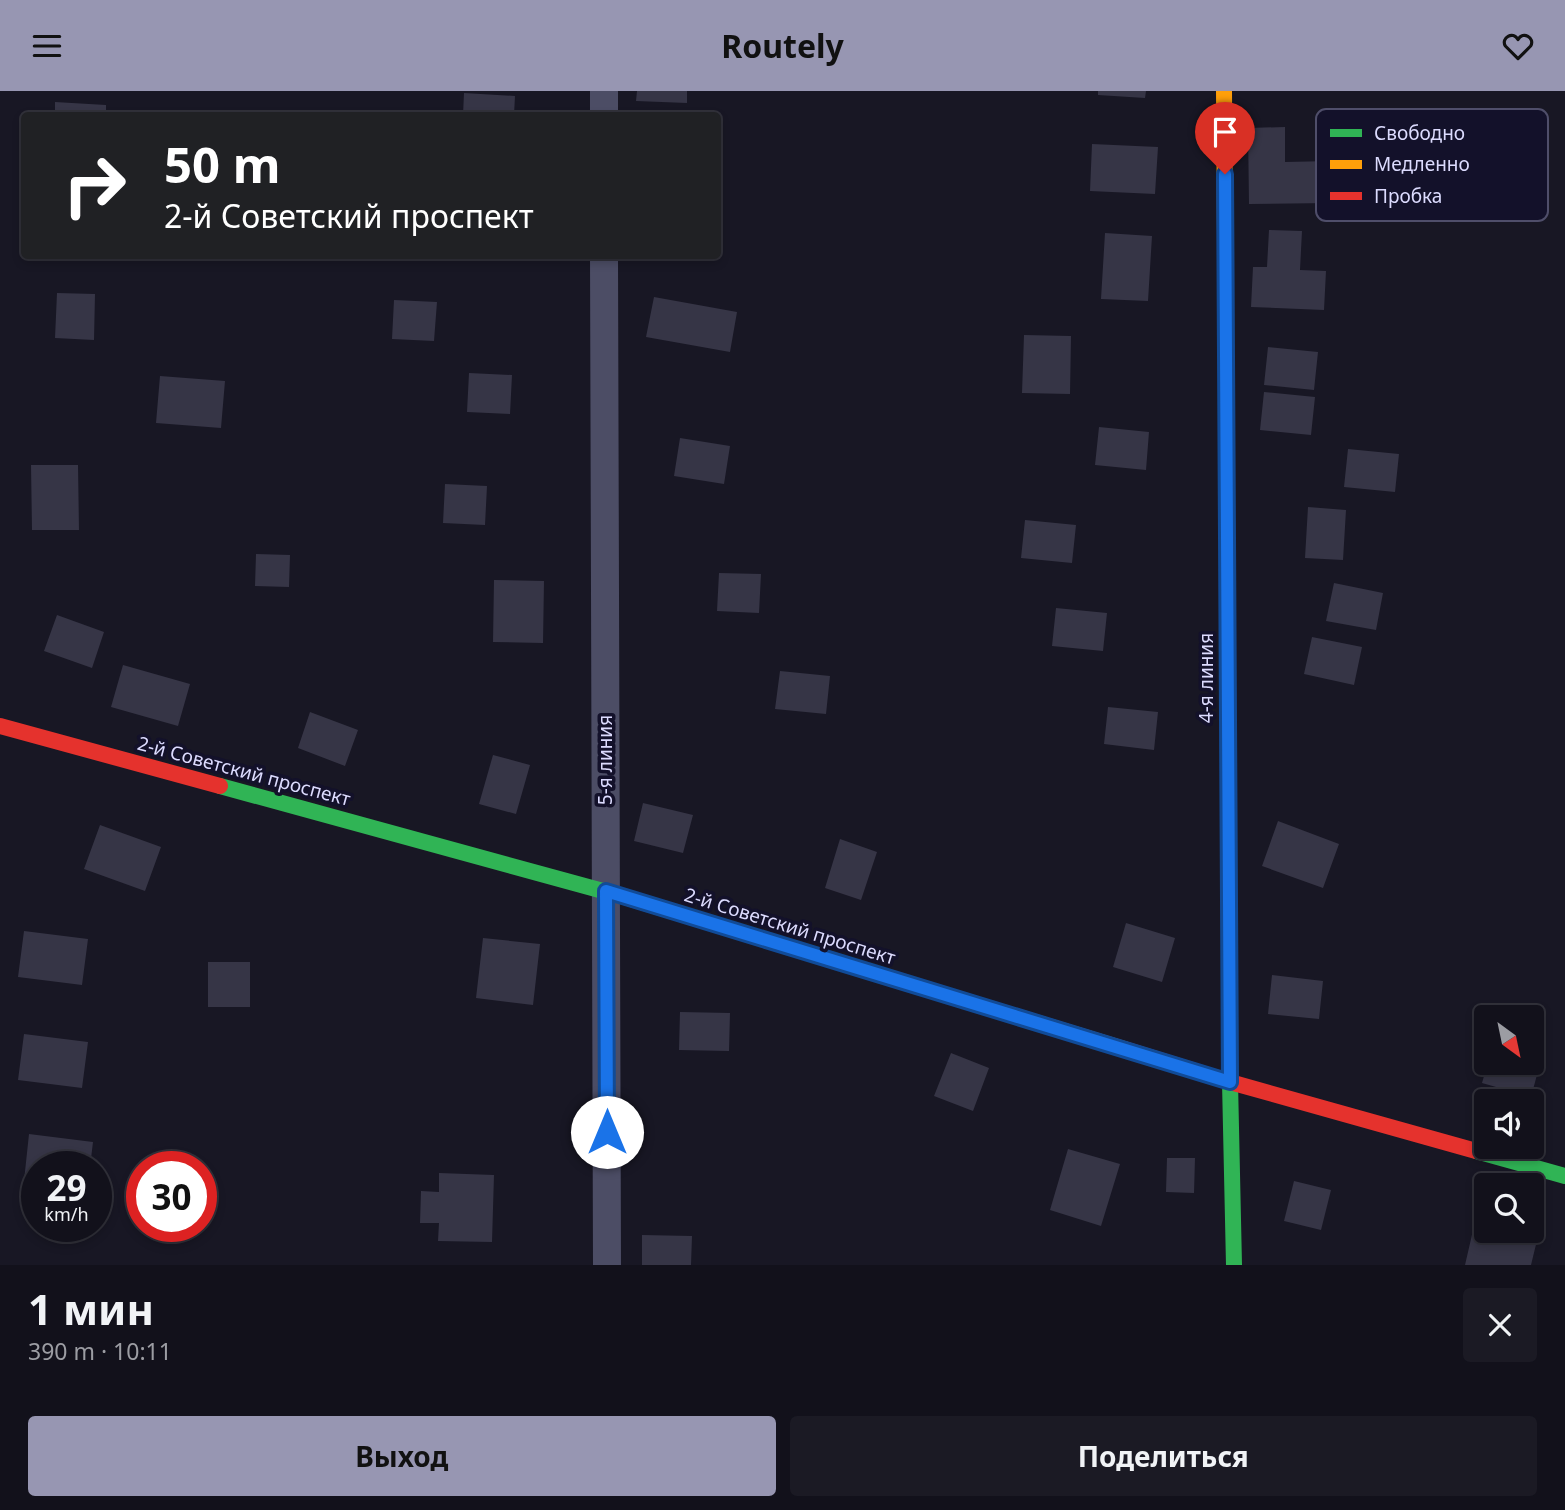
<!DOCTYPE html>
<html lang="ru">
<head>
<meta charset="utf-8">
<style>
	:root { --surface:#12111b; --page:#1b1a24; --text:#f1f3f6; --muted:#9c9da3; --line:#31313a; --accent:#9796b2 }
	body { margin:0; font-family:"Noto Sans",sans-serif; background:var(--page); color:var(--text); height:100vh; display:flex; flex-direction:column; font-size:26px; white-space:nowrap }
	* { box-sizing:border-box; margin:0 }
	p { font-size:23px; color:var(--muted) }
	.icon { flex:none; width:38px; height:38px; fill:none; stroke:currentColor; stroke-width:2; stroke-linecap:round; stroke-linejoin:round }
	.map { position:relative; height:1174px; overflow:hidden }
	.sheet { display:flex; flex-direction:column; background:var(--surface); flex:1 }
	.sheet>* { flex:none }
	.hud { position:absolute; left:21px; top:21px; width:700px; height:147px; border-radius:7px; box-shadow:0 4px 10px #0003,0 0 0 2px var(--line); background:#202124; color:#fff; overflow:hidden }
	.needle { width:46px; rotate:147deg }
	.buttons { position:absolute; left:1474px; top:914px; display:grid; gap:14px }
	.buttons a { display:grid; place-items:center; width:70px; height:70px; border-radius:7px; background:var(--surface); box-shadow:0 4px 10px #0003,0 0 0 2px var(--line); font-size:35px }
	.speed { position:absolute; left:21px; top:1060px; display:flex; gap:14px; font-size:35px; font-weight:700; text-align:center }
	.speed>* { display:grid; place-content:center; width:91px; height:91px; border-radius:50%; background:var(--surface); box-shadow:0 4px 10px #0003,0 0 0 2px var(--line); line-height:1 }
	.speed small { font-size:18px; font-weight:400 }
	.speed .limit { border:10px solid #d22; background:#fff; color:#111 }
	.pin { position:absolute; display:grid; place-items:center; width:60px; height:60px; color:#fff; margin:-72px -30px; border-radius:50% 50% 50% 0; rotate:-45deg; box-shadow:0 0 7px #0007 }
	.pin .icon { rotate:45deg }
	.me { position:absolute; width:77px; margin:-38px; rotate:0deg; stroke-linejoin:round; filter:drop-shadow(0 0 5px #0008) }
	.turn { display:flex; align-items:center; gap:24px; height:147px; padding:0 28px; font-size:32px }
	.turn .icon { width:91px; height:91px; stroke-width:2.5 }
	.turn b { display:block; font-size:49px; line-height:60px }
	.round { display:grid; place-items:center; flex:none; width:74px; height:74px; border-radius:7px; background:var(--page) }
	.overview { display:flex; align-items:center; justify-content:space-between; height:119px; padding:0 28px }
	h1 { font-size:42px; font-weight:700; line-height:52px }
	.primary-button { display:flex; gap:14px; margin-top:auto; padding:14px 28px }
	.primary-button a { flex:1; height:80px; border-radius:7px; background:var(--accent); color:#111; font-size:28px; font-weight:700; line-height:80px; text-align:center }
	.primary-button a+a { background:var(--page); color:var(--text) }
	header { display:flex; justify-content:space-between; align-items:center; height:91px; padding:0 28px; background:var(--accent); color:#111; font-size:32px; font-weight:700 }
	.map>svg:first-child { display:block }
	.building { fill:#363546 }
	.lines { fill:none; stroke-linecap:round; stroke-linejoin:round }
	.street { stroke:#4c4d65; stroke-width:28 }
	.fast { stroke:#30b455; stroke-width:16 }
	.slow { stroke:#ff9f0a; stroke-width:16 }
	.jam { stroke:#e5322d; stroke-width:16 }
	.route-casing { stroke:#114b97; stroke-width:18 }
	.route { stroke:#1a73e8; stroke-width:12 }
	.labels { text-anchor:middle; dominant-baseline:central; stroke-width:7; stroke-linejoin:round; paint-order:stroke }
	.street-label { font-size:19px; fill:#dcdbfe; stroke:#13112a }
	.key { fill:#13112a; stroke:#4f4e6a; stroke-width:2 }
	.key-label { font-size:19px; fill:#dcdbfe }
</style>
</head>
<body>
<header><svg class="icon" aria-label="menu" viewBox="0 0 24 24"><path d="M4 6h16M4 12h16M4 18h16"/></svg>Routely<svg class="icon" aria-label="heart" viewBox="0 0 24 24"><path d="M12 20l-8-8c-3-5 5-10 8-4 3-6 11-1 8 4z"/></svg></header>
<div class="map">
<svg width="1565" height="1174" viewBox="0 0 1565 1174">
	<rect width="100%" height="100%" fill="#181724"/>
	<!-- building -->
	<path class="building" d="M637,0h50v12l-51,-2z
		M1098,0h48l-1,7 -47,-3z
		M464,2l51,3 -1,19h-51z
		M55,11l51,3v10h-51z
		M1285,36v35l46,-1v42l-82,1 -1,-76z
		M1092,53l66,3 -3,47 -65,-3z
		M1269,139l33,1 -2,39 26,1 -2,39 -73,-3 2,-40h14z
		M1105,142l47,3 -4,65 -47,-2z
		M57,202l38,1 -1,46 -39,-2z
		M654,206l83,15 -7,40 -84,-15z
		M394,209l43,2 -3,39 -42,-2z
		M1024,244l47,1 -1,58 -48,-1z
		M1268,256l50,5 -4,38 -50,-5z
		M469,282l43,2 -2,39 -43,-2z
		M160,285l65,5 -4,47 -65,-5z
		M1264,301l51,5 -4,38 -51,-5z
		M1099,336l50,5 -3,38 -51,-5z
		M680,347l50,8 -6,38 -50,-8z
		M1348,358l51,5 -4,38 -51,-5z
		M31,374h47l1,65h-47z
		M445,393l42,2 -2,39 -42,-2z
		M1308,416l38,3 -3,50 -38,-2z
		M1025,429l51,5 -4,38 -51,-5z
		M256,463l34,1 -1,32 -34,-1z
		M719,482l42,1 -2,39 -42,-2z
		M494,489l50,1 -1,62 -50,-1z
		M1334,492l49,10 -7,37 -50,-9z
		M1056,517l51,5 -4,38 -51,-5z
		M57,524l47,17 -12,36 -48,-17z
		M1312,546l50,10 -8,38 -50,-11z
		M123,574l67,19 -12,42 -67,-19z
		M780,580l50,5 -4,38 -51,-5z
		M1108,616l50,5 -4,38 -50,-6z
		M310,621l48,18 -13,36 -47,-18z
		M493,664l37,10 -14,49 -37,-10z
		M643,712l50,12 -10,38 -49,-12z
		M1278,730l61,23 -16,44 -61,-22z
		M100,734l61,22 -16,44 -61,-22z
		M840,748l37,13 -16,48 -36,-12z
		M1126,832l49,15 -13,44 -49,-15z
		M24,840l64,8 -6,46 -64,-8z
		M483,847l57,6 -7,61 -57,-7z
		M208,871h42v45h-42z
		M1272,884l51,6 -4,38 -51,-5z
		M680,921l50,1 -1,38 -50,-1z
		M24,943l64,8 -6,46 -64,-8z
		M951,962l38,15 -16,43 -39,-15z
		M1531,966l10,3 -10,37 -49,-14 6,-21h43z
		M29,1043l64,8 -3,25h-53v16l-13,-2z
		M1068,1058l52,15 -19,62 -51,-16z
		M1167,1067h28l-1,35 -28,-1z
		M439,1082l55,2 -2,67 -54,-1 1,-18h-19l1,-32 18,1z
		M1294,1090l37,9 -10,40 -37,-9z
		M1477,1122l9,2v15h45v-4l9,2 -9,37h-66z
		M642,1144l50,1 -1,29h-49z"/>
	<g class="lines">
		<!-- street -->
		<path class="street" d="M604,0v24
			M604,164l3,1010"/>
		<!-- fast -->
		<path class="fast" d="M1227,424l3,567 4,183
			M220,695l405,111
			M1476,1060l89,25"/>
		<!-- slow -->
		<path class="slow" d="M1224,0l3,424
			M625,806l502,153"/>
		<!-- jam -->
		<path class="jam" d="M0,635l220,60
			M1127,959l103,32 246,69"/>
	</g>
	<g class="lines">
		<defs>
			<path id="route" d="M607,1041l-1,-241 624,191 -5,-908"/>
		</defs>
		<!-- route casing -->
		<use href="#route" class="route-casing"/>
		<!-- route -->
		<use href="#route" class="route"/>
	</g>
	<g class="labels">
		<!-- street labels -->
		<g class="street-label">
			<text transform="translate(1206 587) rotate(-90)">4-я линия</text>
			<text transform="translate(605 669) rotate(-90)">5-я линия</text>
			<text transform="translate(244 680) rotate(15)">2-й Советский проспект</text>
			<text transform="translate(790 835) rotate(17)">2-й Советский проспект</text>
		</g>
	</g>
	<!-- legend -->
	<rect x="1316" y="18" width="232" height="112" rx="10" class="key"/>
	<rect x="1330" y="38" width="32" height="8" fill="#30b455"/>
	<rect x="1330" y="69" width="32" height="9" fill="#ff9f0a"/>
	<rect x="1330" y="101" width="32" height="8" fill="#e5322d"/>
	<g class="key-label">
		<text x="1374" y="49">Свободно</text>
		<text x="1374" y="80">Медленно</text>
		<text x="1374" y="112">Пробка</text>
	</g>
</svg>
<div class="buttons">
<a><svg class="needle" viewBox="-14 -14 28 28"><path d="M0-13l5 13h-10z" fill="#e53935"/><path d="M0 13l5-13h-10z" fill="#9c9da3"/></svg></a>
<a><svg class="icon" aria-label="sound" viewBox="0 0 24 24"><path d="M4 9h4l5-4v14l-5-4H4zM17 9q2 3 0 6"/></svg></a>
<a><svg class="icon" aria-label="search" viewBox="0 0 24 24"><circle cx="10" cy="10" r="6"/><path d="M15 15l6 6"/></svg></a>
</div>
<div class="speed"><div>29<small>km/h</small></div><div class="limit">30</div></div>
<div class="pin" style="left:1225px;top:83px;background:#d93025"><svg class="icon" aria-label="arrive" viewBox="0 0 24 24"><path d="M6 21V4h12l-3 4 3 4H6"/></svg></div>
<svg class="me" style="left:607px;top:1041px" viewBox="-20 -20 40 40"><circle r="19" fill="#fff"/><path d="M0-13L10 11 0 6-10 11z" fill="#1a73e8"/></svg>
<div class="hud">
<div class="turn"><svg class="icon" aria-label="right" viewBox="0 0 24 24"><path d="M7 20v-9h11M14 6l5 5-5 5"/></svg><div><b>50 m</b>2-й Советский проспект</div></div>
</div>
</div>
<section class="sheet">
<div class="overview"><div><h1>1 мин</h1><p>390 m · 10:11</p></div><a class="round"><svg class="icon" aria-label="close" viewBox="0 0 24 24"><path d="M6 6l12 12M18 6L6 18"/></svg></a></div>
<div class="primary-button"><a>Выход</a><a>Поделиться</a></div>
</section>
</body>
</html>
